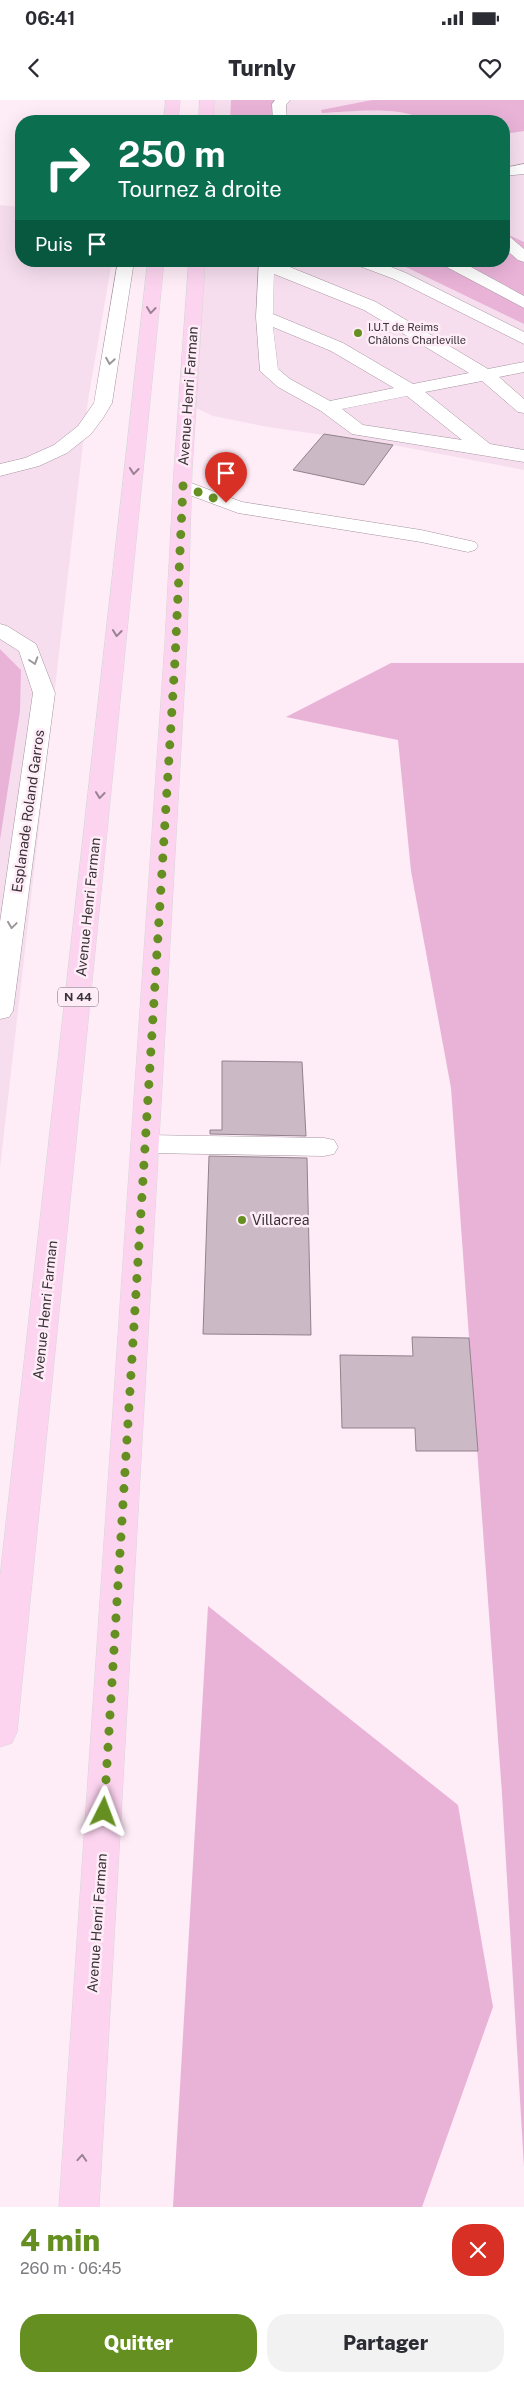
<!DOCTYPE html>
<html lang="fr">
<head>
<meta charset="utf-8">
<style>
	:root { --surface:#fff; --page:#f2f2f3; --text:#2b2b33; --muted:#7c7c81; --accent:#659021 }
	body { margin:0; font-family:"Public Sans",sans-serif; background:var(--page); color:var(--text); height:100vh; display:flex; flex-direction:column; font-size:19px; white-space:nowrap }
	* { box-sizing:border-box; margin:0 }
	p { font-size:16px; color:var(--muted) }
	.icon { flex:none; width:28px; height:28px; fill:none; stroke:currentColor; stroke-width:2; stroke-linecap:round; stroke-linejoin:round }
	.map { position:relative; height:2107px; overflow:hidden }
	.panel { display:flex; flex-direction:column; background:var(--surface); flex:1 }
	.panel>* { flex:none }
	.banner { position:absolute; left:15px; top:15px; width:495px; height:152px; border-radius:20px; box-shadow:0 5px 20px #0002; background:#0b6e4f; color:#fff; overflow:hidden }
	.pin { position:absolute; display:grid; place-items:center; width:42px; height:42px; color:#fff; margin:-51px -21px; border-radius:50% 50% 50% 0; rotate:-45deg; box-shadow:0 0 5px #0007 }
	.pin .icon { rotate:45deg }
	.me { position:absolute; width:55px; margin:-28px; rotate:3deg; stroke-linejoin:round; filter:drop-shadow(0 0 4px #0008) }
	.turn { display:flex; align-items:center; gap:18px; height:105px; padding:0 20px; font-size:22px }
	.turn .icon { width:65px; height:65px; stroke-width:2.5 }
	.turn b { display:block; font-size:35px; line-height:42px }
	.then { display:flex; align-items:center; height:48px; padding:0 20px; background:#0003; gap:10px; font-size:19px }
	.round { display:grid; place-items:center; flex:none; width:52px; height:52px; border-radius:20px; background:var(--page) }
	.head { display:flex; align-items:center; justify-content:space-between; height:85px; padding:0 20px }
	h1 { font-size:30px; font-weight:800; line-height:38px; color:var(--accent) }
	.button { display:flex; gap:10px; margin-top:auto; padding:10px 20px }
	.button a { flex:1; height:58px; border-radius:20px; background:var(--accent); color:#fff; font-size:20px; font-weight:800; line-height:58px; text-align:center }
	.button a+a { background:var(--page); color:var(--text) }
	.status { display:flex; justify-content:space-between; align-items:center; height:35px; padding:0 25px; background:var(--surface); direction:ltr }
	.status svg { height:14px; fill:currentColor }
	header { display:flex; justify-content:space-between; align-items:center; height:65px; padding:0 20px; background:var(--surface); font-size:22px; font-weight:800 }
	.map>svg:first-child { display:block }
	.built { fill:#f6deee }
	.green { fill:#e9b3d8 }
	.building { fill:#cbbac5; stroke:#92828c }
	.lines { fill:none; stroke-linecap:round; stroke-linejoin:round }
	.minor-casing { stroke:#a5949f; stroke-width:1 }
	.major-casing { stroke:#d7d6d7; stroke-width:1 }
	.minor { fill:#fff; fill-rule:evenodd }
	.major { fill:#fdd4f0; fill-rule:evenodd }
	.oneway { stroke:#9a8293 }
	.oneway2 { stroke:#9c989a }
	.route { stroke:#659021; stroke-width:9; stroke-dasharray:0 16.2 }
	.poi-dot { fill:#659021; stroke:#feecf7; stroke-width:2 }
	.labels { text-anchor:middle; dominant-baseline:central; stroke-width:5; stroke-linejoin:round; paint-order:stroke }
	.far-poi-label { font-size:11px; fill:#383136; stroke:#feecf7; text-anchor:start }
	.shield { fill:#feecf7; stroke:#736970; stroke-width:1 }
	.shield-label { font-size:12px; font-weight:bold; fill:#383136 }
	.street-label { font-size:14px; fill:#383136; stroke:#feecf7 }
	.poi-label { font-size:14px; fill:#383136; stroke:#feecf7; text-anchor:start }
</style>
</head>
<body>
<div class="status"><b>06:41</b><svg viewBox="0 0 49 12"><path d="M0 12V9h3v3zM5 12V6h3v6zM10 12V3h3v9zM15 12V0h3v12zM26 1h20v11H26zM47 4h2v5h-2z"/></svg></div>
<header><svg class="icon" aria-label="back" viewBox="0 0 24 24"><path d="M15 5l-7 7 7 7"/></svg>Turnly<svg class="icon" aria-label="heart" viewBox="0 0 24 24"><path d="M12 20l-8-8c-3-5 5-10 8-4 3-6 11-1 8 4z"/></svg></header>
<div class="map">
<svg width="524" height="2107" viewBox="0 0 524 2107">
	<rect width="100%" height="100%" fill="#feecf7"/>
	<!-- built -->
	<path class="built" d="M206,0h318v370l-131,-25 -125,-18 -55,-11 -25,-12 9,-143h307v-140h-299z
		M0,105l21,2v54h91l-24,139 -88,768z"/>
	<!-- green -->
	<path class="green" d="M231,0h48l-6,9 4,12h-47z
		M372,0h152v31l-20,3v-13h-80c-20,-16 -77,-9 -102,-8l-1,-3z
		M504,133l20,9v82l-116,-56 -20,-7h116z
		M0,549l21,21 -1,41 -20,129z
		M391,563h133v1504l-22,-373 -51,-706 -40,-217 -13,-131 -112,-23z
		M208,1506l250,199 35,202 -71,200h-249z"/>
	<!-- building -->
	<path class="building" d="M324,334l69,11 -29,40 -71,-15z
		M222,961l80,1 4,74 -96,-2v-4h12z
		M209,1056l98,2 4,177 -108,-1z
		M412,1237l57,1 9,113h-62l-1,-23h-73l-2,-73 73,1z"/>
	<g class="lines">
		<defs>
			<path id="minor" d="M275,0h15l-4,5 1,16h-14l-1,-17z
				M524,64v10l-20,2v-8z
				M504,135l6,2 14,12v13l-6,-2 -14,-12z
				M118,161h16l-22,142 -9,15 -12,16 -24,19 -28,13 -39,10v-12l25,-6 29,-13 24,-19 16,-23z
				M259,161h16l101,41 112,67 36,-7v10l-25,5 25,22v14l-6,-1 -36,-31 -57,11 65,52 34,6v12l-172,-28 -31,-23 -43,-24 -18,-16 -4,-54zM274,174l90,36 105,63 -56,11 -70,-41 -70,-29zM273,227l58,24 63,37 -64,13 -40,-22 -12,-10zM407,296l55,44 -99,-15 -21,-16z
				M352,161h24l30,12 118,59v12l-130,-65 -40,-15z
				M439,161h21l64,35v12l-83,-44z
				M183,380l59,22 179,28 54,12 3,4 -3,4 -7,2 -47,-10 -183,-29 -62,-23 -3,-4 3,-4z
				M0,524l7,2 29,18 19,49 -42,318 -4,6 -9,2v-97l33,-229 -14,-42 -19,-12z
				M145,1035l179,3 10,2 4,7 -4,7 -10,2 -179,-3 -10,-2 -4,-7 4,-7z"/>
			<path id="major" d="M166,0h14l-2,21h-14z
				M200,0h14l-1,21h-14z
				M148,161h16l-147,1471 -5,11 -12,4v-170z
				M189,161h16l-13,209 -5,171 -88,1566h-40l106,-1566 9,-171z"/>
		</defs>
		<!-- minor casing -->
		<use href="#minor" class="minor-casing"/>
		<!-- major casing -->
		<use href="#major" class="major-casing"/>
		<!-- minor -->
		<use href="#minor" class="minor"/>
		<!-- major -->
		<use href="#major" class="major"/>
	</g>
	<!-- one-way arrows -->
	<defs><path id="oneway-chevron" d="M-2-3.5L2.5 0L-2 3.5" fill="none" stroke-width="1.6" stroke-linecap="round" stroke-linejoin="round" transform="scale(1.25)"/></defs>
	<g class="oneway">
		<use href="#oneway-chevron" transform="translate(151 210) rotate(96)"/>
		<use href="#oneway-chevron" transform="translate(134 371) rotate(96)"/>
		<use href="#oneway-chevron" transform="translate(117 533) rotate(96)"/>
		<use href="#oneway-chevron" transform="translate(100 695) rotate(96)"/>
		<use href="#oneway-chevron" transform="translate(82 2058) rotate(-86)"/>
	</g>
	<g class="oneway2">
		<use href="#oneway-chevron" transform="translate(110 261) rotate(99)"/>
		<use href="#oneway-chevron" transform="translate(34 561) rotate(72)"/>
		<use href="#oneway-chevron" transform="translate(12 825) rotate(98)"/>
	</g>
	<g class="lines">
		<!-- route -->
		<path class="route" d="M104,1712l71,-1152 8,-174 43,17"/>
	</g>
	<!-- markers -->
	<g class="poi-dot">
		<circle cx="358" cy="233" r="5"/>
		<circle cx="242" cy="1120" r="5"/>
	</g>
	<g class="labels">
		<!-- far-poi labels -->
		<g class="far-poi-label">
			<text x="368" y="227">I.U.T de Reims<tspan x="368" dy="13">Châlons Charleville</tspan></text>
		</g>
		<!-- shield labels -->
		<rect class="shield" x="58" y="887.5" width="40" height="19" rx="4"/>
		<g class="shield-label">
			<text x="78" y="897">N 44</text>
		</g>
		<!-- street labels -->
		<g class="street-label">
			<text transform="translate(188 296) rotate(-86)">Avenue Henri Farman</text>
			<text transform="translate(28 711) rotate(-82)">Esplanade Roland Garros</text>
			<text transform="translate(88 807) rotate(-84)">Avenue Henri Farman</text>
			<text transform="translate(45 1210) rotate(-84)">Avenue Henri Farman</text>
			<text transform="translate(97 1823) rotate(-86)">Avenue Henri Farman</text>
		</g>
		<!-- poi labels -->
		<g class="poi-label">
			<text x="252" y="1120">Villacrea</text>
		</g>
	</g>
</svg>
<div class="pin" style="left:226px;top:403px;background:#d93025"><svg class="icon" aria-label="arrive" viewBox="0 0 24 24"><path d="M6 21V4h12l-3 4 3 4H6"/></svg></div>
<svg class="me" style="left:104px;top:1712px" viewBox="-20 -20 40 40"><path d="M0-17L14 15 0 8-14 15z" fill="#659021" stroke="#fff" stroke-width="4"/></svg>
<div class="banner">
<div class="turn"><svg class="icon" aria-label="right" viewBox="0 0 24 24"><path d="M7 20v-9h11M14 6l5 5-5 5"/></svg><div><b>250 m</b>Tournez à droite</div></div>
<div class="then">Puis<svg class="icon" aria-label="arrive" viewBox="0 0 24 24"><path d="M6 21V4h12l-3 4 3 4H6"/></svg></div>
</div>
</div>
<section class="panel">
<div class="head"><div><h1>4 min</h1><p>260 m · 06:45</p></div><a class="round" style="background:#d93025;color:#fff"><svg class="icon" aria-label="close" viewBox="0 0 24 24"><path d="M6 6l12 12M18 6L6 18"/></svg></a></div>
<div class="button"><a>Quitter</a><a>Partager</a></div>
</section>
</body>
</html>
